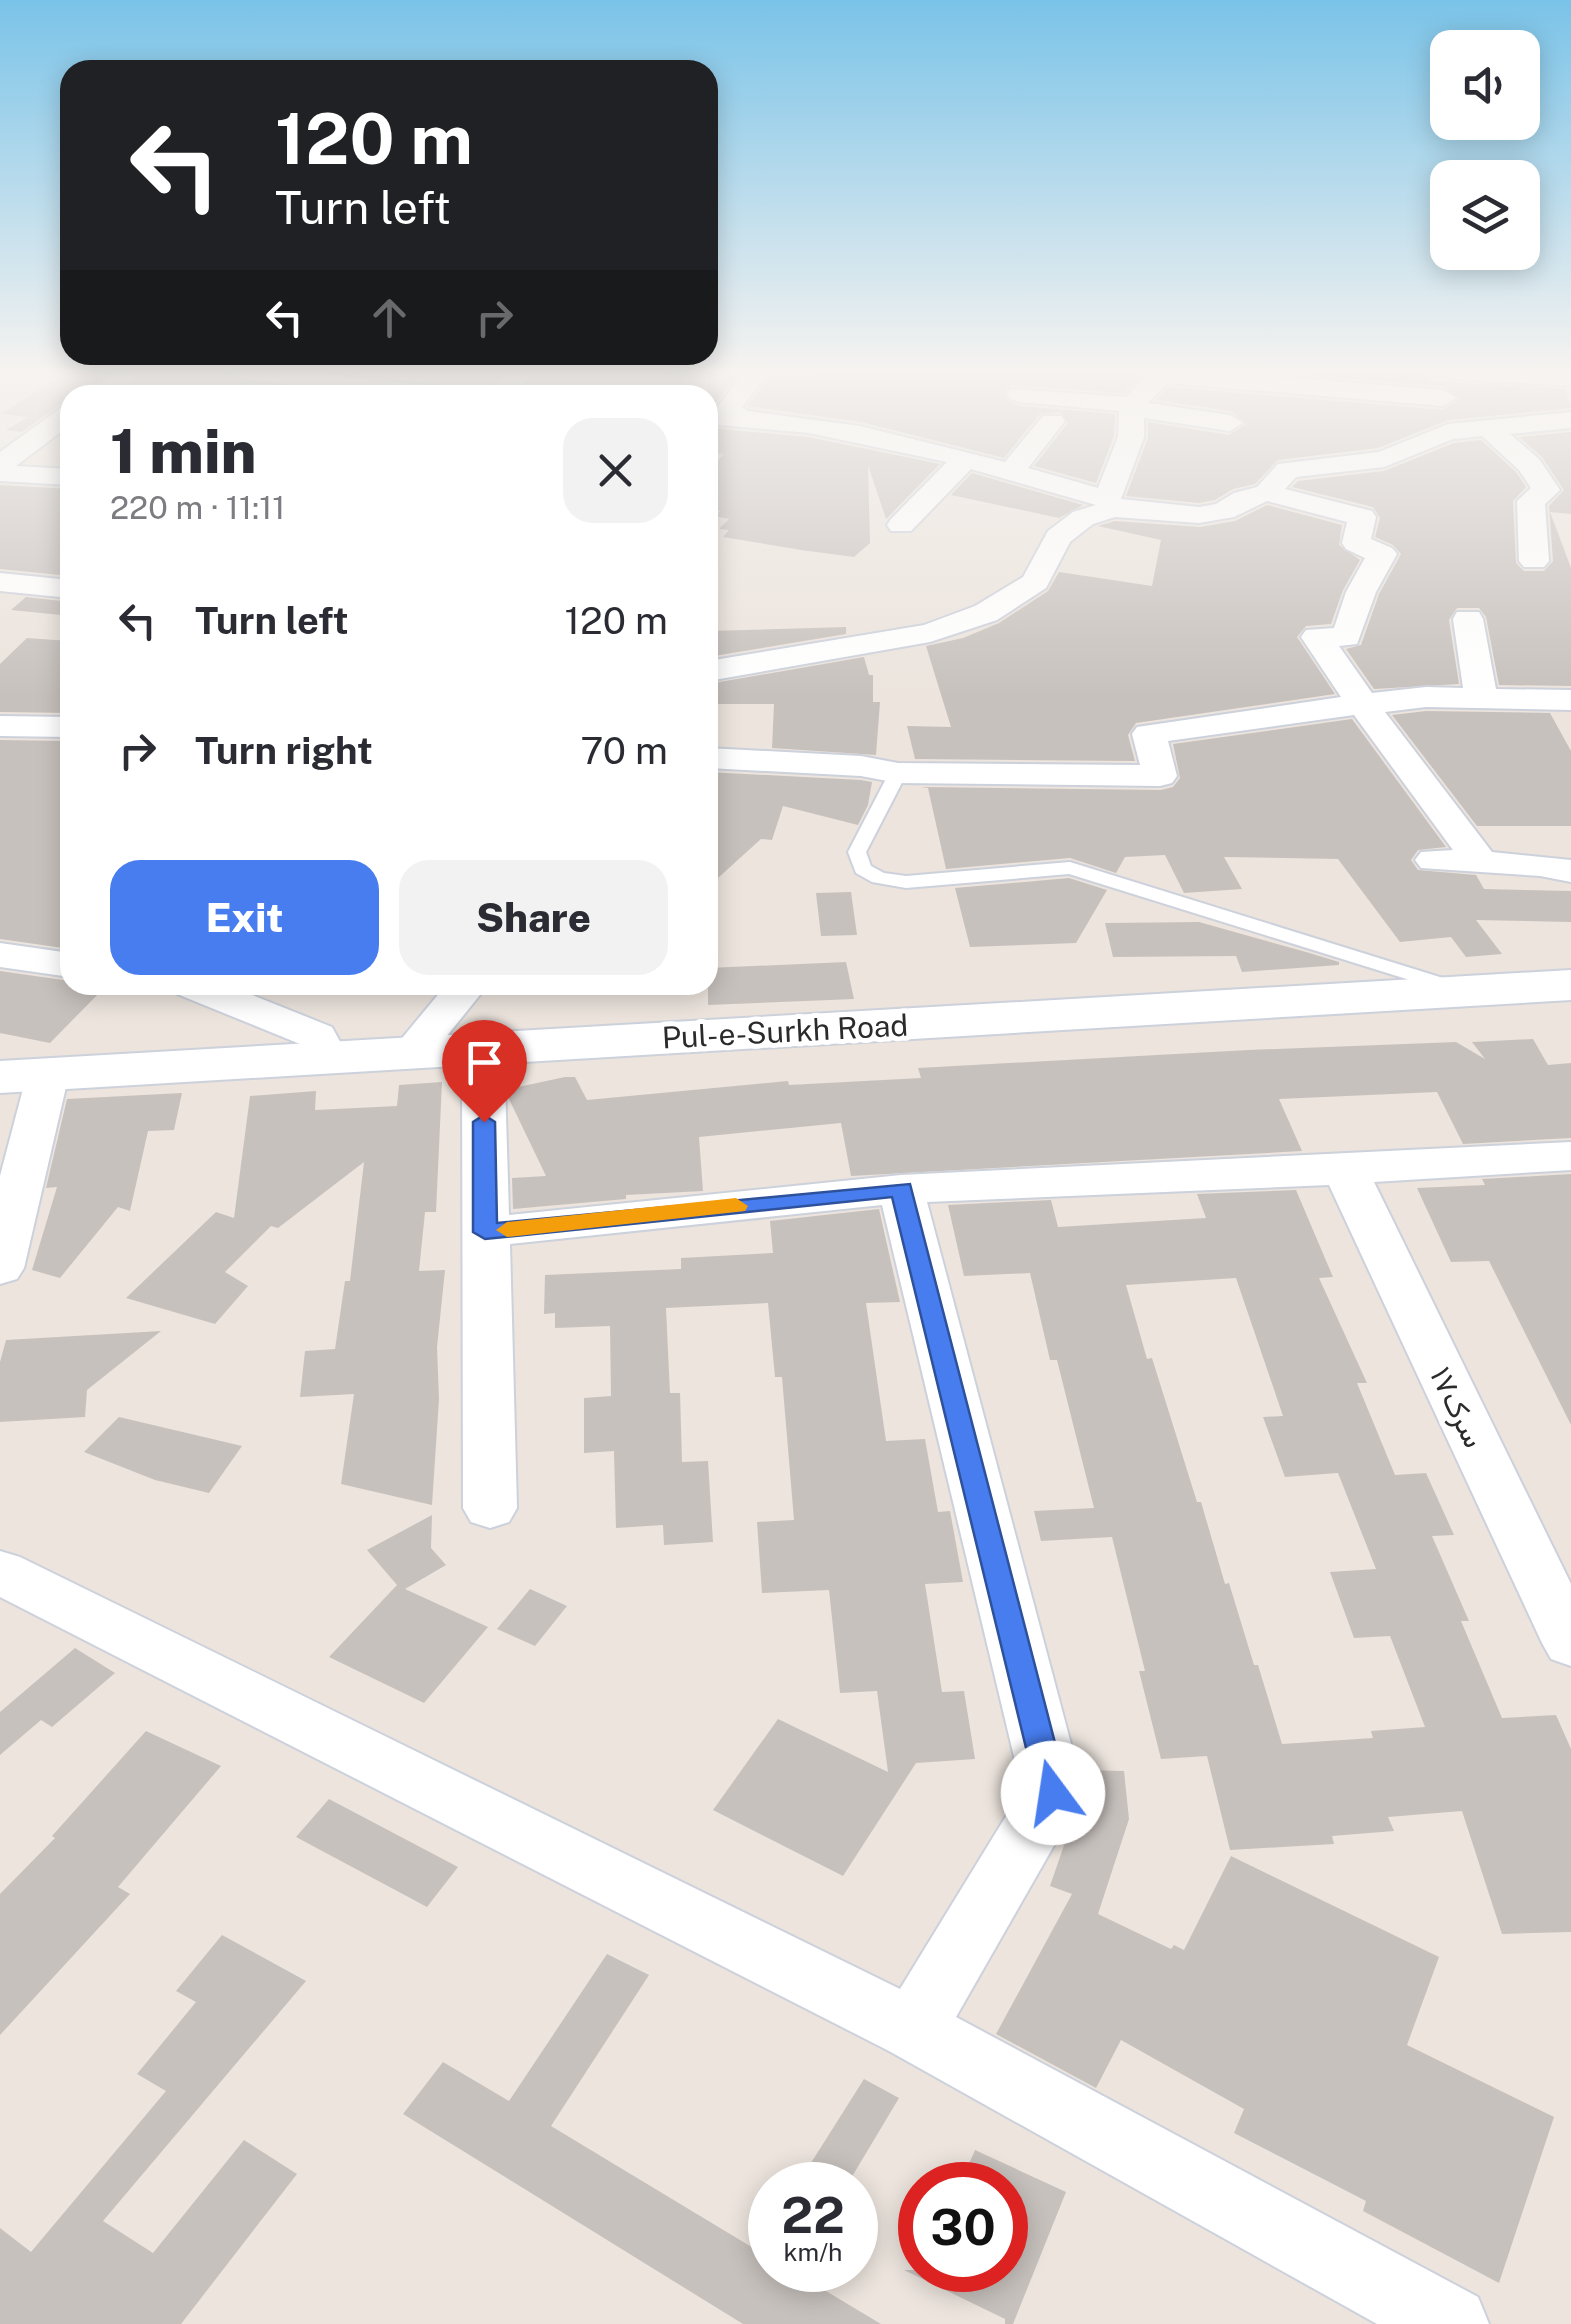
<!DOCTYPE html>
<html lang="en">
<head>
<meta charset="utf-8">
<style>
	:root { --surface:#fff; --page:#f2f2f3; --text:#2b2b33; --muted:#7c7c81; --accent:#477def }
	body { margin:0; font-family:"Public Sans",Vazirmatn,sans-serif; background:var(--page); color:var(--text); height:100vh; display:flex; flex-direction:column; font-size:38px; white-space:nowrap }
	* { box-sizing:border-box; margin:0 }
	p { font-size:32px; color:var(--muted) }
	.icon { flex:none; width:55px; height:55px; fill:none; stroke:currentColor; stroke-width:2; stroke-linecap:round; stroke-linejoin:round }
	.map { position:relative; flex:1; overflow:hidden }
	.sheet { position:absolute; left:60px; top:385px; width:658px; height:610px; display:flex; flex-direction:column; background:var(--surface); border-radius:30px; box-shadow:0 5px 25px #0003 }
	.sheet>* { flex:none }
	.top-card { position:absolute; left:60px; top:60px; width:658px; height:305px; border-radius:30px; box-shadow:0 5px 25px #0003; background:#202124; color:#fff; overflow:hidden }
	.controls { position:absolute; left:1430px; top:30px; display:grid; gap:20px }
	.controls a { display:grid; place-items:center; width:110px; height:110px; border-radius:20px; background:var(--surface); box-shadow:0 5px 25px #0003; font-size:50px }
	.speed { position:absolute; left:748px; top:2162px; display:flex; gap:20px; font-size:50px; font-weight:700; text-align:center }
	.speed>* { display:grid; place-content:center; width:130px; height:130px; border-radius:50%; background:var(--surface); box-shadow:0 5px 25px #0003; line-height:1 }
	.speed small { font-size:25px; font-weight:400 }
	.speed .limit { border:15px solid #d22; background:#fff; color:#111 }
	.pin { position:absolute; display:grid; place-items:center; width:85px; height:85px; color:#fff; margin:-102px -42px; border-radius:50% 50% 50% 0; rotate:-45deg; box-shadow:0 0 10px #0007 }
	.pin .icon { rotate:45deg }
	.me { position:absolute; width:110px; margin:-55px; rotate:346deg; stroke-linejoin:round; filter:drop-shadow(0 0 8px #0008) }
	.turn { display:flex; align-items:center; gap:35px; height:210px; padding:0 50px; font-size:45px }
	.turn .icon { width:130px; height:130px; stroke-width:2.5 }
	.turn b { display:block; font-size:70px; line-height:85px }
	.lanes { display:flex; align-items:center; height:95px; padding:0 50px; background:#0003; justify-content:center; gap:50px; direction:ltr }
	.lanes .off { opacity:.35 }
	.round { display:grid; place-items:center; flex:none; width:105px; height:105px; border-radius:30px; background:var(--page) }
	.summary { display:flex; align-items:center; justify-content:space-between; height:170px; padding:0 50px }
	h1 { font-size:60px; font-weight:800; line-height:75px }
	.button { display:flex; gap:20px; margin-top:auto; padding:20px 50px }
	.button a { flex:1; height:115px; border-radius:30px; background:var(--accent); color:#fff; font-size:40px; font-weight:800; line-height:115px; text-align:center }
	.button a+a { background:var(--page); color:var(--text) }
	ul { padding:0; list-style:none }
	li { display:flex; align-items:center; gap:30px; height:130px; padding:0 50px }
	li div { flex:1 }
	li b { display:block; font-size:38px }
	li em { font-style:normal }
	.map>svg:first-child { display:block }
	.building { fill:#c7c1bd; fill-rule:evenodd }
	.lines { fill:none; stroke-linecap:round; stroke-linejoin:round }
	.lane-casing { stroke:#ccd1db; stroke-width:4 }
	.street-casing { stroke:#ccd1db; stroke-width:4 }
	.secondary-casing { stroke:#ccd1db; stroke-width:4 }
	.lane { fill:#fff; fill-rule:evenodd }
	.street { fill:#fff; fill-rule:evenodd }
	.secondary { fill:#fff; fill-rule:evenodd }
	.route { fill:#477def; stroke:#2e519b; stroke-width:2.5 }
	.slow { fill:#f59e0b }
	.labels { text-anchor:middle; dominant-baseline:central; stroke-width:10; stroke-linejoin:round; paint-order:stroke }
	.street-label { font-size:30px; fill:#2b2b2b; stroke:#fff }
</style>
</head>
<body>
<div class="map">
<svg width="1571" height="2324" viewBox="0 0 1571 2324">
	<rect width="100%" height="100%" fill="#ece4dd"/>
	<!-- building -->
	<path class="building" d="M67,372h44l-30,23h-11v7l-11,3 -37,27 -16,-2 22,-13 -27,-3z
		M814,372h331l-21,21 -113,-8 -7,7 4,9 12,5 95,8 -1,22 -18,47 -62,-17 34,-43 -7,-11 -21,2 -36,44 -143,-36 -114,-16 25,-31 38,3z
		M1261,372h165l2,9 137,8 6,19 -123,12 -70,28 -100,12 -23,24 -22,5 -18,11 -16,3 -73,-7 22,-58v-16l81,13 18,-11 -16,-13 -75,-11 12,-13 275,23 17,-11 -17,-13z
		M708,373l30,1 -24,31h-6z
		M708,428l100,9 132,27 -54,55 -18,-54 2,78 -16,14 -53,-7 -78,-13 6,-7 -10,-1 10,-10 -15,-3 6,-5 -12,-2v-38l16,-17 -16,-2z
		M1571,432v82l-21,-2 21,56v118l-72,-1 -13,-68 -7,-9h-22l-8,12 10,64 -85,5 -28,-40 15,-4 18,-51 22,-40 -8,-9 -18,-8 5,-19 -7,-11 -81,-20 6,-6 86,-10 70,-28 27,-3 35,32 10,15 -13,14 3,62 8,8h20l9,-10 -4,-55 15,-16 -22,-33 -23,-20z
		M972,473l111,32 -24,13 -108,-23z
		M0,485l70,4v87l-70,-7z
		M1267,505l75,20 -3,20 21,15 -17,30 -12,34 -25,2 -9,11 38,57 -199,29 -8,12 7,26 -220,-2 -8,-33 44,1 -25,-81 37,-8 36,-15 49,-32 11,-19 93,14 9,-46 -63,-14 17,-5 85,6 35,-6z
		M26,597l44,5v3l-9,10 -50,-5z
		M846,627v7l-138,23v-26z
		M27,638l43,3v72l-70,-1v-48z
		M864,657l5,18h4v27h7l-4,53 -104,-7 2,-44h-66v-20z
		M1426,711l124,2 21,38v75h-94l-85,-111z
		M1352,719l94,128 -28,3 -7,10 7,10 58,5 8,14 87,2v31l-95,-2 26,34 -36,3 -15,-20 -51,5 -62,-83 -114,-2 18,32 -58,4 -19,-38 -40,2 -9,16 -46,-15 -124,11 -18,-81 -7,-1 240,3 12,-3 7,-9 -7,-34z
		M0,740l70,1v208l-70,-10z
		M708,772l153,8 11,2 -4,23 -10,20 -75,-19 -11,34 -11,-1 -53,48z
		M1069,878l38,12 -31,53 -106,4 -15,-59z
		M851,892l6,43 -36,1 -5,-43z
		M1199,922l107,30 33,10v3l-97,7 -6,-16 -123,1 -8,-34z
		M846,962l8,37 -146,6v-37z
		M0,971l70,10v4l35,2 -55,56 -50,-10z
		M1533,1039l15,26 23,-2v75l-108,6 -26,-52 -158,7 23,52 -451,25 -10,-53 -142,14 4,54 -77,4v4l-113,10 -1,-31 34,-2 -37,-77v-10l56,-12h10l12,23 201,-19 1,4 132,-7 -3,-10 330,-18 208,-8 29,17 -13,-17z
		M442,1082l-6,130h-11l-6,59 26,-1 -8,77 2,52 -7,106 -91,-21 13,-90 -54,3 5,-46 30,-2 10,-68h5l14,-119 -86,66 -7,-2 -46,46 23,14 -33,38 -89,-26 90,-86 18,6 16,-122 66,-5 -1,19 82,-4 2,-21z
		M182,1093l-8,37 -26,1 -18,80 -12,-4 -58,71 -28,-8 25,-83 -11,1 21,-89z
		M1571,1174v251l-82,-164 -38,1 -34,-74 68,-3 -3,-6z
		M1296,1190l37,87 -14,1 48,105h-10l38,92 31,-2 28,62 -22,1 37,85h-8l41,97 54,-3 15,34v183l-69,2 -40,-123 -74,6 6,14 -62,5 2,8 -104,6 -23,-94 -46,3 -22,-88h6l-33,-134 -71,4 -7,-30 60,-3 -37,-148h-7l-20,-87 -66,3 -16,-71 103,-5 7,27 148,-9 -9,-24zM1236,1278l47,138 -20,1 22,60 53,-4 38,96 -46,3 24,66 36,-2 35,91 -54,4 2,7 -91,6 -24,-79h-4l-25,-82 -4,1 -24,-82h-4l-45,-144 -5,1 -21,-74z
		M879,1209l21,93 -34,1 20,138 39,-2 13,73 12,-1 13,71 -38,2 17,108 22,-1 11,68 -59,4 -73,113 -130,-66 65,-91 110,53 -11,-81 -37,2 -11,-103 -67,3 -5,-71 37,-2 -12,-143h-7l-7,-74 -102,5 4,85h10l2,69 26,-1 5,81 -49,3 -1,-20 -47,3 -2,-77 -30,2v-55l27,-2 -1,-70 -55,2v-15l-11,1 1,-39 136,-6v-11l92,-5 -3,-32z
		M161,1331l-74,59 -2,27 -85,5v-60l6,-22z
		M119,1417l123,29 -33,47 -54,-13 -71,-28z
		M432,1515l-1,33 15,17 -41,24 83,38 -64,76 -95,-46 68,-72 -30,-35z
		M530,1589l37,17 -32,40 -38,-17z
		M75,1648l40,25 -63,54 -11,-7 -41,35v-43z
		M146,1731l75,35 -103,121 12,7 -130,141v-141l55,-56 -3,-2z
		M1082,1770l42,1 5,48 -31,95 73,35 3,-4 10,5 47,-94 208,101 -32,88 147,72 -55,166 -136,-72 3,-10 -132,-68 10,-24 -123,-69 -25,48 -100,-54 76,-140 -22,-8 23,-67 14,-24z
		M329,1799l129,68 -31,40 -131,-70z
		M222,1935l84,46 -203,240 50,32 91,-113 53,34 -116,150h-181v-96l31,24 135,-161 -29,-17 59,-72 -20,-11z
		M607,1954l42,21 -98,151 219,132v12h21l90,54h-138l-340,-210 40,-52 66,39z
		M864,2079l35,19 -52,87h-50z
		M975,2150l91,42 -53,132h-8v-5l-101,-49h101v-85h-45z"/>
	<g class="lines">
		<defs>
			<path id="lane" d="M898,768l9,5 -41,79 5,14 13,7 22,3 164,-14 389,121 3,4 -10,6 -7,-2 -376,-117 -163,14 -34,-6 -16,-9 -8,-21 41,-79z"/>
			<path id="street" d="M117,372h29l-31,23h-30z
				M228,372h76l140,15 13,8h-79l-138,-16z
				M509,372h26l-23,23h-28z
				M744,372h25l-27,35 6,4 112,15 145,36 38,-46h18l4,5 -37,47 70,20 20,-51 1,-26 -99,-9 -9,-3 -4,-5 4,-5 115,8 24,-25h65l228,18 13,8 -13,8 -276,-23 -19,20 82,12 13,8 -13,8 -86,-13v19l-23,62 78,8 17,-3 18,-11 23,-6 21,-23 101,-12 69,-28 123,-12v16l-61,6 29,25 21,31 -15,14 4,57 -5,6h-20l-5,-6 -2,-60 14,-13 -12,-18 -37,-34 -29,3 -69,28 -88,10 -11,12 87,22 4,6 -5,22 21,9 5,6 -21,38 -19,52 -18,2 33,47 54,-6 37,1 -10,-69 4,-7h22l4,7 13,70 75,1v20l-145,-3 -41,5 107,140 79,8v22l-31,-6 -119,-8 -6,-8 6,-8 32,-2 -99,-135 -186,26 9,35 -5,7 -12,3 -262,-3 -37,-7 -153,-8v-20l153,8 37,7 242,2 -8,-31 5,-7 204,-30 -40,-60 5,-7 28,-2 12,-36 19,-34 -19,-9 -4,-6 5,-21 -80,-21 -33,16 -35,6 -84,-6 -22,7 -23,18 -24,46 -49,32 -67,22 -222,39v-20l216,-36 51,-19 48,-29 25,-46 25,-19 23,-7 -125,-36 -60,62h-20l-4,-6 4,-6 56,-57 -138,-29 -101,-9v-16l8,1z
				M1445,372h126v14l-114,-7z
				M70,405v20l-54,41 54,3v16l-70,-4v-29l61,-44z
				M0,573l70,7v18l-70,-7z
				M0,716l70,1v20l-70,-1z
				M0,943l70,10v24l-70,-10z
				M171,985h56l105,42 17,31 -6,9 -15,4 -15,-4 -13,-23 -123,-50z
				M446,985h42l-63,78 -15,4 -15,-4 -6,-9z
				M483,1036l15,4 6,9 5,166 392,-40 670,-33v28l-197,12 197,402v82l-20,-7 -9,-16 -213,-458 -402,17 157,591 -128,224 522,280 11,27h-112l-488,-273 -889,-454v-46l20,6 880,432 122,-199 -140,-585 -372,39 7,264 -8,14 -19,6 -19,-6 -8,-14 -1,-459 6,-9z
				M48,1061l15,4 6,9 -45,194 -7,11 -17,5v-108l27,-102 6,-9z"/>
			<path id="secondary" d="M1571,970v30l-1571,93v-32z"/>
		</defs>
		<!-- lane casing -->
		<use href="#lane" class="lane-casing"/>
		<!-- street casing -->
		<use href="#street" class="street-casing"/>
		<!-- secondary casing -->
		<use href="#secondary" class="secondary-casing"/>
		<!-- lane -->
		<use href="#lane" class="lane"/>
		<!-- street -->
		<use href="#street" class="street"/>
		<!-- secondary -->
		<use href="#secondary" class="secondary"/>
	</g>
	<!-- sky -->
	<linearGradient id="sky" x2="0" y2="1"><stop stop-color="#7ac3e8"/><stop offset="0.53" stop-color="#f6f3f0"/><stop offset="1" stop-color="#f6f3f0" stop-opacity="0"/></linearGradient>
	<rect width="1571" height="697" fill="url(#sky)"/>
	<!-- route -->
	<path class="route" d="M484,1115l11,7 2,101 413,-39 158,609 -4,9 -11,4 -11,-4 -5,-9 -145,-596 -407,42 -12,-7v-110z"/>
	<!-- slow -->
	<path class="slow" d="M736,1198l12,8 -3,5 -238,26 -11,-7 11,-8z"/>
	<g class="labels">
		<!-- street labels -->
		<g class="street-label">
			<text transform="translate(785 1031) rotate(-3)">Pul-e-Surkh Road</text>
			<text transform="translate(1458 1407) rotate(64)">سرک۱۷</text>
		</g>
	</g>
</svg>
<div class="controls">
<a><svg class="icon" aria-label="sound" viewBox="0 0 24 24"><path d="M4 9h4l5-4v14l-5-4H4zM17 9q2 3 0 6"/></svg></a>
<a><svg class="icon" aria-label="layers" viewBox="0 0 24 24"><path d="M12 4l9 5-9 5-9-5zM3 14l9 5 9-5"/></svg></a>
</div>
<div class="speed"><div>22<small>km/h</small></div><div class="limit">30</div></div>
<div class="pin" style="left:484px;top:1122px;background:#d93025"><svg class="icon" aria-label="arrive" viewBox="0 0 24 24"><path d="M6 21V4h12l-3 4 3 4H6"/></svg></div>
<svg class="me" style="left:1053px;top:1793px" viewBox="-20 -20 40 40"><circle r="19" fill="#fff"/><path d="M0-13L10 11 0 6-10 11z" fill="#477def"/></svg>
<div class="top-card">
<div class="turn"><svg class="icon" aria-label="left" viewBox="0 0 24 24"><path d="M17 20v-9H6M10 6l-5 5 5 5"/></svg><div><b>120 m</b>Turn left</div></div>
<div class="lanes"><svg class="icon" aria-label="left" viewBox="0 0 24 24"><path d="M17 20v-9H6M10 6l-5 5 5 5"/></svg><svg class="icon off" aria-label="ahead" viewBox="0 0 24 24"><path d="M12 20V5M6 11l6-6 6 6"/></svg><svg class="icon off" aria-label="right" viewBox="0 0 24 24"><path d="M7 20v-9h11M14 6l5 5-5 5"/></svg></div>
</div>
<section class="sheet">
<div class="summary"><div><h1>1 min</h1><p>220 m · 11:11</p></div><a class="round"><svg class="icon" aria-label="close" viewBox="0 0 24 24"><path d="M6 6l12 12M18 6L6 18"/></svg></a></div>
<ul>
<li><svg class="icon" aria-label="left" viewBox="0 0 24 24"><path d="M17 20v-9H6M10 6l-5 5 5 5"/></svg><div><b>Turn left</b></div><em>120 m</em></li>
<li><svg class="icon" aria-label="right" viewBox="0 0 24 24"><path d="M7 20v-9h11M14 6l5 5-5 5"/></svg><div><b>Turn right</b></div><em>70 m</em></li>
</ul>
<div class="button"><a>Exit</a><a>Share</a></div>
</section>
</div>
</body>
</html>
